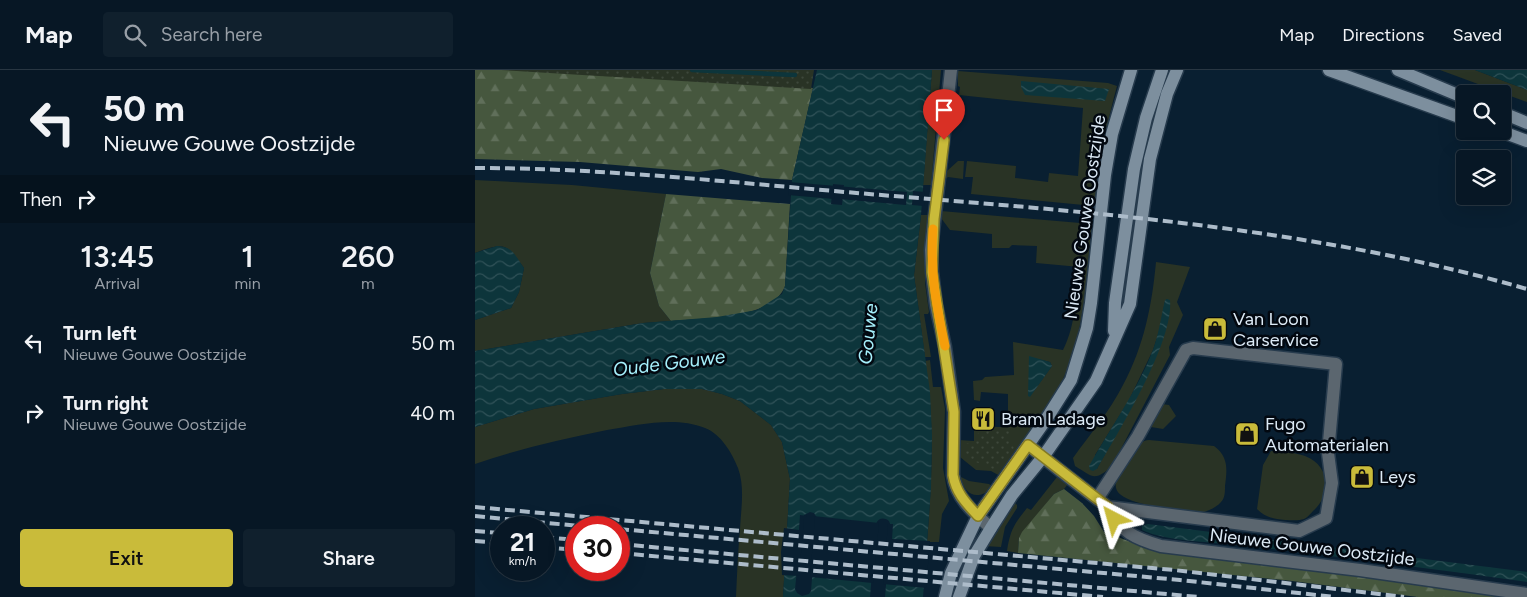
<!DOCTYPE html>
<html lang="en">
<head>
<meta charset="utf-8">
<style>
	:root { --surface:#071725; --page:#10202d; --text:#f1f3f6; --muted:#989fa7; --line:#283642; --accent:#c9bb3a }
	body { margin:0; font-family:Figtree,sans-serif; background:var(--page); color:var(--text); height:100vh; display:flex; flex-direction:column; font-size:19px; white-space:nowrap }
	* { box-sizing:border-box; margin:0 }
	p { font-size:16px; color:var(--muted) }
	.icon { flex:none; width:28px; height:28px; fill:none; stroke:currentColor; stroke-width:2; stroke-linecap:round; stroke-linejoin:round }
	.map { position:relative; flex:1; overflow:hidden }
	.panel { display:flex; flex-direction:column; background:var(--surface); width:475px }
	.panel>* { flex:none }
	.top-card { background:#071725; color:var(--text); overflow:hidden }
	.fabs { position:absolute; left:981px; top:15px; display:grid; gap:10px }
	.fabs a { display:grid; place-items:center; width:55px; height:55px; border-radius:5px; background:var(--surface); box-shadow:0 5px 20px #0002,0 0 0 1px var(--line); font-size:25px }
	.speed { position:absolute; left:15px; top:446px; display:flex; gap:10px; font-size:25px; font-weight:700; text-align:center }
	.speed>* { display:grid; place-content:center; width:65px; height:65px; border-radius:50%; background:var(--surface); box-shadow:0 5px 20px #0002,0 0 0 1px var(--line); line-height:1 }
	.speed small { font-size:12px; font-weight:400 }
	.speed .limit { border:8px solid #d22; background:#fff; color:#111 }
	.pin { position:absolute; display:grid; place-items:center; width:42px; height:42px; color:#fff; margin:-51px -21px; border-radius:50% 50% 50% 0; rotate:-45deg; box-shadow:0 0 5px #0007 }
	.pin .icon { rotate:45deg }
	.me { position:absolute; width:55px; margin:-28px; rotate:321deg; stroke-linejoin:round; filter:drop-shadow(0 0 4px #0008) }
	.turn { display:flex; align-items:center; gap:18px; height:105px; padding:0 20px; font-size:22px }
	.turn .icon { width:65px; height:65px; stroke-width:2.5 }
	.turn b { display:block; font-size:35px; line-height:42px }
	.then { display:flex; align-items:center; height:48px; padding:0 20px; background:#0003; gap:10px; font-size:19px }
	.eta { display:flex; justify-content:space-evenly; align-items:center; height:85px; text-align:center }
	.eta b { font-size:30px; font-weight:600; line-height:35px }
	.button { display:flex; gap:10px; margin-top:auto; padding:10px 20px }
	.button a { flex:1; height:58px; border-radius:5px; background:var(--accent); color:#111; font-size:20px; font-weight:600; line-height:58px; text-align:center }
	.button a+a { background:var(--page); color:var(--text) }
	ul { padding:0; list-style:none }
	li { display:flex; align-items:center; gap:15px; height:70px; padding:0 20px }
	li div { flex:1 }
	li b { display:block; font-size:19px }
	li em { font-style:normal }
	header { display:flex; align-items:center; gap:30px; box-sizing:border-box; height:70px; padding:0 25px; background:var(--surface); border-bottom:1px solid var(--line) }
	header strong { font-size:24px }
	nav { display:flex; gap:28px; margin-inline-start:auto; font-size:18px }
	.search { width:350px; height:45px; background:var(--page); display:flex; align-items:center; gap:12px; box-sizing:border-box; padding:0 18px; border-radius:5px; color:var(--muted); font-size:19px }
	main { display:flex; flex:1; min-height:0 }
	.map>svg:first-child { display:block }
	.green { fill:#293325; fill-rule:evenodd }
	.forest { fill:url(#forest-firs) }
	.park { fill:url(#park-dots) }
	.water { fill:url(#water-waves); fill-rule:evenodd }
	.pier { fill:#091f31 }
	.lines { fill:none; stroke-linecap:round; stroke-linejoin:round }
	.stream { stroke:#0d353b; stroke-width:4.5 }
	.street-casing { stroke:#273b4d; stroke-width:15 }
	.secondary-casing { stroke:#273b4d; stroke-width:15 }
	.street { stroke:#5b666f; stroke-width:12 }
	.secondary { stroke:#7d8f9e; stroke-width:12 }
	.rail { stroke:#adbcca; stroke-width:4; stroke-dasharray:10 5; stroke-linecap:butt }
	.route-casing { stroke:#837a26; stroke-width:12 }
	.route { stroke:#c9bb3a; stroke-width:9 }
	.slow { stroke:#f59e0b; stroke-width:9 }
	.labels { text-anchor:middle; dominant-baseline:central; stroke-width:5; stroke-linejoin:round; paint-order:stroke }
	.street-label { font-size:18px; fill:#dceaf6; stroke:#020810 }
	.poi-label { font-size:18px; fill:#dceaf6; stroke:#020810; text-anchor:start }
	.water-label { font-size:19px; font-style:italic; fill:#a5effb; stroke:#020810 }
</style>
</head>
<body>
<header>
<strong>Map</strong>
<div class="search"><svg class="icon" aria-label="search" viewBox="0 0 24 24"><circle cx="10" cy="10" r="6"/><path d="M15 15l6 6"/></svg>Search here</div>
<nav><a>Map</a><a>Directions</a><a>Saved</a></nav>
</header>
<main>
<section class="panel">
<div class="top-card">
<div class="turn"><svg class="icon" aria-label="left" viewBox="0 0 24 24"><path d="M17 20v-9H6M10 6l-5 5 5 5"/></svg><div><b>50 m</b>Nieuwe Gouwe Oostzijde</div></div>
<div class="then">Then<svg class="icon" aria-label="right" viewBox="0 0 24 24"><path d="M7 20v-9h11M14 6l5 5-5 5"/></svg></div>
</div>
<div class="eta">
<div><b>13:45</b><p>Arrival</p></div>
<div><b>1</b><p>min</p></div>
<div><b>260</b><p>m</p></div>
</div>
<ul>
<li><svg class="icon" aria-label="left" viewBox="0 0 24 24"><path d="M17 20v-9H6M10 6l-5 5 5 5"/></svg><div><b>Turn left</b><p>Nieuwe Gouwe Oostzijde</p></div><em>50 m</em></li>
<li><svg class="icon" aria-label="right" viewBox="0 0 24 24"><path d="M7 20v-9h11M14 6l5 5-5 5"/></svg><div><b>Turn right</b><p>Nieuwe Gouwe Oostzijde</p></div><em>40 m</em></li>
</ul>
<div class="button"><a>Exit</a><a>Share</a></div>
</section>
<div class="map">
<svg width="1052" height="527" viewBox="0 0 1052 527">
	<defs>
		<pattern id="forest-firs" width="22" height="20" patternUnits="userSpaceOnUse" patternTransform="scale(1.25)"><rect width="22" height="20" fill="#46573e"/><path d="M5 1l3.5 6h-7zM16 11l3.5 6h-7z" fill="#606f5a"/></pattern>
		<pattern id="park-dots" width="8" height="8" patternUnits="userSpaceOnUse" patternTransform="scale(1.25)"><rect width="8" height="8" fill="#293325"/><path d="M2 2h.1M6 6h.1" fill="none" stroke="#3d473a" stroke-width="1.8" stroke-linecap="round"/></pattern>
		<pattern id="water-waves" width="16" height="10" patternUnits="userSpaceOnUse" patternTransform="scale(1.25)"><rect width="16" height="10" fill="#0d353b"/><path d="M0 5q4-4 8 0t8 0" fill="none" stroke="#305258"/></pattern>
	</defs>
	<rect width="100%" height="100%" fill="#091f31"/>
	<!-- green -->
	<path class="green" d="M457,0h9l-10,115h-8z
		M965,0h35l52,20v12z
		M483,1l150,12 9,3c-11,40 -18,79 -23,120l-123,-12 2,-17h-8l2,-16 49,5 -1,12 33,4 1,-9 29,3 5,-68 -124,-13 1,-8 -2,-1z
		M483,91h6l-1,18 -15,-2 -6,5 5,-11z
		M0,110l97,5 94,9 -16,79 9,33 12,15 -28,2 -168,28v-31l36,-12 8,-16 5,-24c-18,-25 -19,-26 -49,-15z
		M466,141l151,13 -8,79 -7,38 -9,26 -9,22 -59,87 -9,-5 -15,-1 -16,-13 -1,-17 15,1v-11l9,-1 1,-2h24v-33l-27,-2 -1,9 -6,-1 -1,-19 9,-1 3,-3 29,-2 -1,-33 50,8c13,-25 13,-56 17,-83l-44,-4 1,-17 -25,-1 -3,3h-17v-14l-42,-4 -9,-12zM554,287l21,5 2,4 -22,30z
		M446,145h7l-3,68 4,29 -1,2h-4l7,43h-6l-11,-82z
		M681,192l34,5 -13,35 6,13 -14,32 1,8 -58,111c-18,16 -19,11 -37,0l-2,-8c17,-24 37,-47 50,-73 21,-39 29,-80 33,-123zM692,229c16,22 -56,145 -70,170l-2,-14 34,-55 24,-50 7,-22 5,-27z
		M455,290l3,27h8l4,22 -2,59 6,33 -7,13 -3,28h-12c5,-61 8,-121 -2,-181z
		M189,319h38l20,5 18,7 31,24 11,17 8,37 -7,118h-47c1,-23 2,-46 4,-68 1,-20 5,-42 -2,-61 -6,-15 -17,-34 -33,-40 -30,-12 -67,-3 -98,2 -45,9 -88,19 -132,34v-37l59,-18 88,-15z
		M687,334l7,1 7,11 -13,13 -12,-2 -1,-3z
		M674,370l65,6c15,11 13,24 11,40 0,6 0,12 -4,16 -4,5 -11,8 -17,10 -17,-2 -84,-5 -88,-24 -2,-9 5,-18 10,-25 6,-10 11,-22 23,-23z
		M796,381c11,1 23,1 34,5 25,9 27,39 8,55 -3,3 -6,7 -9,8 -5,2 -14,1 -19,1 -12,-1 -20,-3 -28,-11l6,-44z
		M484,406l10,5 20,3 4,3c-16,15 -28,8 -34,-11z
		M582,407l11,7 -4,5 -10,5 -35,44 -1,15 -11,-2c3,-20 7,-27 20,-43l4,2z
		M538,431l4,4v3l-12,19 -4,20 -17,-1z"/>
	<!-- forest -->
	<path class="forest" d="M0,0h76l262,18 -21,92 -30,-2 -41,-9 -23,3 -118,-10 -105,-3z
		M191,124l124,10 -5,82c-12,34 -84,32 -114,35l-12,-15 -9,-33z
		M589,419l18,14 12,13 10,16 38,14 210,25 167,26h-101l-126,-16 -274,-28 1,-15 3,-6 32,-38z"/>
	<!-- park -->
	<path class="park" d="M26,0h313l-3,19z
		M513,361h21l5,18 -16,22 -32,-13 -1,-14 11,-2 2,-9z"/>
	<!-- water -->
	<path class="water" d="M342,0h115l-11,145 -7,60 16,117 2,43 -1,53 -8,109h-38l6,-71 -2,-5c-5,-4 -11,-3 -13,3l-6,73h-87l7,-118 -8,-37 -11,-17 -31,-24 -18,-7 -20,-5h-38l-42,5 -88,15 -59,18v-76l168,-28 74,-6 40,-7 25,-16 3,-8 7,-106zM358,114l11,1 -2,20 -11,-1zM335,442l4,1 3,5 -6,73 -2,3 -7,2 -5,-3 -2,-4 7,-70 2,-4z
		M1000,0h52v20z
		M546,11l88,8 -4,12 -80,-6 -4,-8z
		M22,176c17,1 18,10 27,22l-5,24 -8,16 -36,12v-67z
		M692,229l3,1c4,42 -51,131 -73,169l-4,2 -3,-1 -1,-4c22,-39 48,-75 64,-116 6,-17 8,-33 12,-50z
		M554,286l21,6 2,4 -22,31 -2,-1z
		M673,454l379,48v10c-93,-13 -187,-25 -280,-36 -28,-4 -81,-4 -105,-16v-4z"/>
	<!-- pier -->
	<path class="pier" d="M314,112l118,10 -1,13 -66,-6 1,-12h-6l-1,12 -46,-4z
		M438,121l12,1 -1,14 -12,-1z
		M325,445l7,1 -3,3 -5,57 -17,-1 -1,-23 3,-24 15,2z
		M338,446l66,7 -6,60 -63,-6 5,-59z
		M413,454h5l-1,15 38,2 -4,47 -43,-4z"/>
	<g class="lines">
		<!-- stream -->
		<path class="stream" d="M217,0l103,5"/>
		<defs>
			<path id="street" d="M476,0l-20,180 1,22 4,33 9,42 9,65 -1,63c3,23 21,38 38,53
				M553,375c26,21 53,42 80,62l191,24 27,-13 6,-35 -4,-30 8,-89 -143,-16 -7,2 -48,86 -41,63
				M633,437c12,25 28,32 53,39l199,24 167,24"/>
			<path id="secondary" d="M854,0l136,49
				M923,0l67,28
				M1028,43l24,10
				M1025,61l27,10
				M639,261l1,-28 19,-134 12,-51 16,-48
				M470,527l6,-24 27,-57 69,-98 24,-38 16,-52 4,-25 14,-128 7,-41 19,-64
				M484,527l15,-41 17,-28 21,-33 31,-38 53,-76 34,-77 20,-145 17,-65 10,-24"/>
		</defs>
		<!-- street casing -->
		<use href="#street" class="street-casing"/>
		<!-- secondary casing -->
		<use href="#secondary" class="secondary-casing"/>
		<!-- street -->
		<use href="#street" class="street"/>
		<!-- secondary -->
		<use href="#secondary" class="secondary"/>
		<!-- rail -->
		<path class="rail" d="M0,98c144,0 287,18 431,29 209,17 419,34 621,92
			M0,437l699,63 230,27
			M0,446l125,12
			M144,459l561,51 155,17
			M0,461l26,2
			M69,467l32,3
			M0,471l26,2
			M144,474l580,53
			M69,477l32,3
			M144,483l484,44"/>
	</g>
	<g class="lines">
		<defs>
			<path id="route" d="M469,70l-10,79 -2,53 22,140 -1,63c3,18 13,28 25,41l50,-71 80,62 6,12"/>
		</defs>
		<!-- route casing -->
		<use href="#route" class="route-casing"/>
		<!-- route -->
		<use href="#route" class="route"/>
		<!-- slow -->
		<path class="slow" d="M458,159c-3,43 3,76 12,117"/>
	</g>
	<!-- icons -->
	<defs>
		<symbol id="shop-square" viewBox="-11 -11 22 22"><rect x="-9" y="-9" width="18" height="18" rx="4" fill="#c9bb3a" stroke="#020810"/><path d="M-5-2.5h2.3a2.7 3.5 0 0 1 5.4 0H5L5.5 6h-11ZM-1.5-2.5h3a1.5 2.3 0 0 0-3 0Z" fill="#111"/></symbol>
		<symbol id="restaurant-square" viewBox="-11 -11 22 22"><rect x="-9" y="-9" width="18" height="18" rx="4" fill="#c9bb3a" stroke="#020810"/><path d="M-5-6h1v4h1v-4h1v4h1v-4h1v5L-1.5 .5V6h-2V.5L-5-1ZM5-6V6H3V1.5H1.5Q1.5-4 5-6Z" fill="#111"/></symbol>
	</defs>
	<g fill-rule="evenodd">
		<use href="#shop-square" x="726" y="245" width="28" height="28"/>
		<use href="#restaurant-square" x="494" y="335" width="28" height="28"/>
		<use href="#shop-square" x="758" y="350" width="28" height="28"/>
		<use href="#shop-square" x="873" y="393" width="28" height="28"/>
	</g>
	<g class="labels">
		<!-- street labels -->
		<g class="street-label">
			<text transform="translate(610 147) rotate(-82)">Nieuwe Gouwe Oostzijde</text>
			<text transform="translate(837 477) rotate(7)">Nieuwe Gouwe Oostzijde</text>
		</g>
		<!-- poi labels -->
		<g class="poi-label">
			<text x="758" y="249">Van Loon<tspan x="758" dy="21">Carservice</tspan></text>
			<text x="526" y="349">Bram Ladage</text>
			<text x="790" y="354">Fugo<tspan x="790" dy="21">Automaterialen</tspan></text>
			<text x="904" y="407">Leys</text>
		</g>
		<!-- water labels -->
		<g class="water-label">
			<text transform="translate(393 264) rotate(-84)">Gouwe</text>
			<text transform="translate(194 293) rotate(-7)">Oude Gouwe</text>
		</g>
	</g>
</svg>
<div class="fabs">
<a><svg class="icon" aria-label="search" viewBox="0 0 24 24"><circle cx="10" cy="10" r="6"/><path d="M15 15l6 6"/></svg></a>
<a><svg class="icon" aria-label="layers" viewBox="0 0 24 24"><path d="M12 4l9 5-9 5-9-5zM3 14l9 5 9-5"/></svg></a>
</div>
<div class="speed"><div>21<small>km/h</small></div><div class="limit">30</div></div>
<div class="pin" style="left:469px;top:70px;background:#d93025"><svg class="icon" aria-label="arrive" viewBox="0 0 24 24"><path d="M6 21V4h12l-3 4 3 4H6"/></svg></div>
<svg class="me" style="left:639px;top:449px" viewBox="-20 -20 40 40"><path d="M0-17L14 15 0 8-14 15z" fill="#c9bb3a" stroke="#fff" stroke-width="4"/></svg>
</div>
</main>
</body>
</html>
